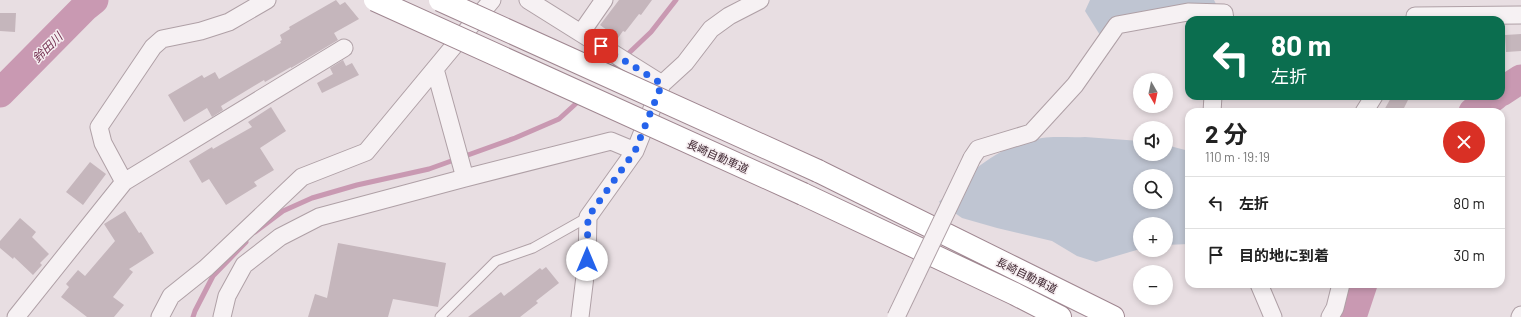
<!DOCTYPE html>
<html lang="ja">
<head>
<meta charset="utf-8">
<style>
	:root { --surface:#fff; --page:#f6f6f6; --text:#222; --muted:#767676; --line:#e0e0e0 }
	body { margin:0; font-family:Barlow,"Noto Sans JP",sans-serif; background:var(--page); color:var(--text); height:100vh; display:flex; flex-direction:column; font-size:15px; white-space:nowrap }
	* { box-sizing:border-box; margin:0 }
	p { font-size:13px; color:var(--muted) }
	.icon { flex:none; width:22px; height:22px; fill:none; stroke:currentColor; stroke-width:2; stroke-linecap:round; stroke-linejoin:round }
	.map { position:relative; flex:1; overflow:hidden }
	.drawer { position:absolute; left:1185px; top:108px; width:320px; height:180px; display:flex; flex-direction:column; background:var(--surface); border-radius:12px; box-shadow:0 2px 6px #0003 }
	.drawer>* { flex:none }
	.banner { position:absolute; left:1185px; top:16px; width:320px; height:84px; border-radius:12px; box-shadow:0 2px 6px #0003; background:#0b6e4f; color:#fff; overflow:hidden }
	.needle { width:26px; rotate:171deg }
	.fabs { position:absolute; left:1133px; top:73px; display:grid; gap:8px }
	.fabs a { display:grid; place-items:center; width:40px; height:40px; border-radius:50%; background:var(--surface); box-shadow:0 2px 6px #0003; font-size:20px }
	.pin { position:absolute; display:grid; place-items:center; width:34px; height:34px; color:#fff; margin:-17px; border-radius:8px; box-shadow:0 2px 6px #0006 }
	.me { position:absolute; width:44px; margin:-22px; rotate:0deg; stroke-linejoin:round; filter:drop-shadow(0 0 3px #0008) }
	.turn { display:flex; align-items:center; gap:14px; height:84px; padding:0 20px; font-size:18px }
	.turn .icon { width:52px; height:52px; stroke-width:2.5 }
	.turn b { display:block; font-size:28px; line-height:34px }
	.round { display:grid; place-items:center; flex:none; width:42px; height:42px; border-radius:21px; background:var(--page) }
	.headline { display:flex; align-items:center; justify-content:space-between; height:68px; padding:0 20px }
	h1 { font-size:24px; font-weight:700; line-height:30px }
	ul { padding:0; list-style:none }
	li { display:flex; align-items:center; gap:12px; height:52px; padding:0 20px; border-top:1px solid var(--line) }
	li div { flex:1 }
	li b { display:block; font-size:15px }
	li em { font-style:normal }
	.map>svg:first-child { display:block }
	.green { fill:#bfc5d2; fill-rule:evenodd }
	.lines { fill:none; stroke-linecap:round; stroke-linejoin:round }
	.stream { stroke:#c999b2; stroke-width:5 }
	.river { stroke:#c999b2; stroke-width:29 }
	.building { fill:#c5b6bc }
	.service-casing { stroke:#afa0a6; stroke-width:11 }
	.minor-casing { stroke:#afa0a6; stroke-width:19 }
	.motorway-casing { stroke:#9f8690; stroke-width:24 }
	.service { stroke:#f6f1f3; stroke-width:9 }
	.minor { stroke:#f6f1f3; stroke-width:17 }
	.motorway { stroke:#fff; stroke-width:22 }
	.minor-bridge-casing { stroke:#afa0a6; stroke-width:19; stroke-linecap:butt }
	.motorway-bridge-casing { stroke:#9f8690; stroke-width:24; stroke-linecap:butt }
	.minor-bridge { stroke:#f6f1f3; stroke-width:17 }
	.motorway-bridge { stroke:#fff; stroke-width:22 }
	.route { stroke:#2563eb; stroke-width:7; stroke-dasharray:0 12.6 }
	.labels { text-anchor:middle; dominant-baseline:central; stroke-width:3; stroke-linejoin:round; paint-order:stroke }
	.street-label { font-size:11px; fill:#3f2731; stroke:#f6eef1 }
	.water-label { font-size:12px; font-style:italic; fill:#743151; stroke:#f6eef1 }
</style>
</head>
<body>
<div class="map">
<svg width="1521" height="317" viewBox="0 0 1521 317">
	<rect width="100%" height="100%" fill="#e8dee2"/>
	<!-- green -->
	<path class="green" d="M1090,0h124l2,4 -29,2 -87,29 -15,-24z
		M1085,137l55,4v13h26v-9l23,6v93l-23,1v-21h-26v25l-44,13 -19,-6 -25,-15 -55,-13 -35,-10 -23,-16c29,-29 61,-58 103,-64 13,-2 29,0 43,-1zM1140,176h26v26h-26z"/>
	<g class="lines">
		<!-- stream -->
		<path class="stream" d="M610,71l41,-39 25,-32
			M255,232l28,-21 29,-13 45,-13 72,-16 86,-31 44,-19 22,-20
			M193,317l2,-6 18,-35 33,-34"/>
		<!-- river -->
		<path class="river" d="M1501,92l20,-13
			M0,93l84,-85 10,-8
			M1473,112l22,-16
			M1352,317l11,-33"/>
	</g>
	<!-- building -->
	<path class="building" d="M336,0l4,5 5,-3 14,17 -25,14 4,7 -47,28v-1l-26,15 -1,-2 -43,26 2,4 -11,7 -5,-9 -23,14 -16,-27 34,-20 2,3 11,-6 4,7 62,-36 -1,-2 2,-1 -2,-5 10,-6 -1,-2z
		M619,0h33l-11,15 -2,-1 -14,18 -2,-1 -5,7 -18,-13z
		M0,13h16l-1,19 -15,-1z
		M1521,34v17l-15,1 -1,-17z
		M343,60l3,6 6,-3 7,12 -37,18 -5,-10 16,-9 -3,-6z
		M1392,96h18l-8,16h-19z
		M271,107l15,24 -26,17 14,22 -20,12 3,4 -31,19 -17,-26 -7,4 -13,-22 23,-14 1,2 39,-22 -4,-5z
		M90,162l16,12 -23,31 -17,-13z
		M125,211l14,22 2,-1 13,21 -25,16 4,3 -20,25 11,8 -10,12h-27l-26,-20 8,-10 -3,-3 12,-14 7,6 30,-35 -11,-17z
		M20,218l16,14 -4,5 17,17 -9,9 2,2 -9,10 -19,-18 -1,2 -13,-11v-7z
		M338,243l108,20 -8,44 -45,-8 -5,18h-80l7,-23 12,4z
		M546,267l13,16 -23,18 2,2 -18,14h-52l33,-25 3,4 36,-28 2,2z"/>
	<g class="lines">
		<defs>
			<path id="service" d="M440,317l56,-56 37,-13 55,-31"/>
			<path id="minor" d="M528,0l134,84
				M1415,16l106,-1
				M581,33l23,-33
				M435,69l30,109
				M1212,112l1,-16
				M1364,112l10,-16
				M972,158l6,-9 53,-16 44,-48 42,-60 71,-13 36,1 1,7
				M124,182l-21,-39 -4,-16 54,-80 9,-8 39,-8 28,-9 38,-22
				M1259,284l14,33
				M16,317l108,-135 220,-134
				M160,317l11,-21 35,-28 96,-91 64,-25 126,-152
				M222,317l5,-21 17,-31 36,-28 39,-20 146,-39 146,-37 24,10
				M580,317l7,-57 1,-43 47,-66 27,-67 23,-21 26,-34 18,-13 31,-16
				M1330,317l5,-9 6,-24
				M1520,317l1,-2"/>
			<path id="motorway" d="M818,171l295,146
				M803,194l212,100 45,23"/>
		</defs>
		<!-- service casing -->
		<use href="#service" class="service-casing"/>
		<!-- minor casing -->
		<use href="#minor" class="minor-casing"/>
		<!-- motorway casing -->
		<use href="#motorway" class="motorway-casing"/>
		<!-- service -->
		<use href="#service" class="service"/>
		<!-- minor -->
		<use href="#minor" class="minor"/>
		<!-- motorway -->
		<use href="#motorway" class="motorway"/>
		<defs>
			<path id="minor-bridge" d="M896,317l76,-159"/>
			<path id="motorway-bridge" d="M375,0l428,194
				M440,0l378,171"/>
		</defs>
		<!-- minor-bridge casing -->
		<use href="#minor-bridge" class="minor-bridge-casing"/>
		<!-- motorway-bridge casing -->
		<use href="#motorway-bridge" class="motorway-bridge-casing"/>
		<!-- minor-bridge -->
		<use href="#minor-bridge" class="minor-bridge"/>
		<!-- motorway-bridge -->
		<use href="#motorway-bridge" class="motorway-bridge"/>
	</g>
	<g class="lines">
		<!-- route -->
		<path class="route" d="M587,260l1,-43 47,-66 27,-67 -61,-38"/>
	</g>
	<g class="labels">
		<!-- street labels -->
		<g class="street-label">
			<text transform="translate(718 156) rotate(24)">長崎自動車道</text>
			<text transform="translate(1027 275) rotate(26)">長崎自動車道</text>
		</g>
		<!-- water labels -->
		<g class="water-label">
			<text transform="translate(47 47) rotate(-45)">鈴田川</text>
		</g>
	</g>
</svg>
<div class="fabs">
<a><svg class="needle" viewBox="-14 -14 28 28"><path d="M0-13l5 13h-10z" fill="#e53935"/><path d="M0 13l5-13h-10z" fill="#767676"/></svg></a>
<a><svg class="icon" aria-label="sound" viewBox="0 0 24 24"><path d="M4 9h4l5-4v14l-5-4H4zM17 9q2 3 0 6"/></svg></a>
<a><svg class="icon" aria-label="search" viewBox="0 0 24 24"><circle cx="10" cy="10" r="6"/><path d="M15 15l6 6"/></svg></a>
<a>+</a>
<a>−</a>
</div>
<div class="pin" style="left:601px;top:46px;background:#d93025"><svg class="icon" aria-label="arrive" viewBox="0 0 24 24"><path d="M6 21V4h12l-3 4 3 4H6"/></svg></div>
<svg class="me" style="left:587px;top:260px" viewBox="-20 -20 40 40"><circle r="19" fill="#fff"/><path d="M0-13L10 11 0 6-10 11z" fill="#2563eb"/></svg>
<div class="banner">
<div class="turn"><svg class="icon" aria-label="left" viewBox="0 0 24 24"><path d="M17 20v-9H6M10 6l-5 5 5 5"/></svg><div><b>80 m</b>左折</div></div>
</div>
<section class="drawer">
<div class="headline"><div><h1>2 分</h1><p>110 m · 19:19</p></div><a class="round" style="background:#d93025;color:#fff"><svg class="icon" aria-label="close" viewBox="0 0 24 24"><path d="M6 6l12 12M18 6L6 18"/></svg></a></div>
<ul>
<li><svg class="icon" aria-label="left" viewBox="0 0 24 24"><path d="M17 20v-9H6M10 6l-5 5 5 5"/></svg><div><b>左折</b></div><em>80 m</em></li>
<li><svg class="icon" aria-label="arrive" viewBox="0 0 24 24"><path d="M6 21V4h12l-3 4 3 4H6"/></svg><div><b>目的地に到着</b></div><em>30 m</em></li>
</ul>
</section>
</div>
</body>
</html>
